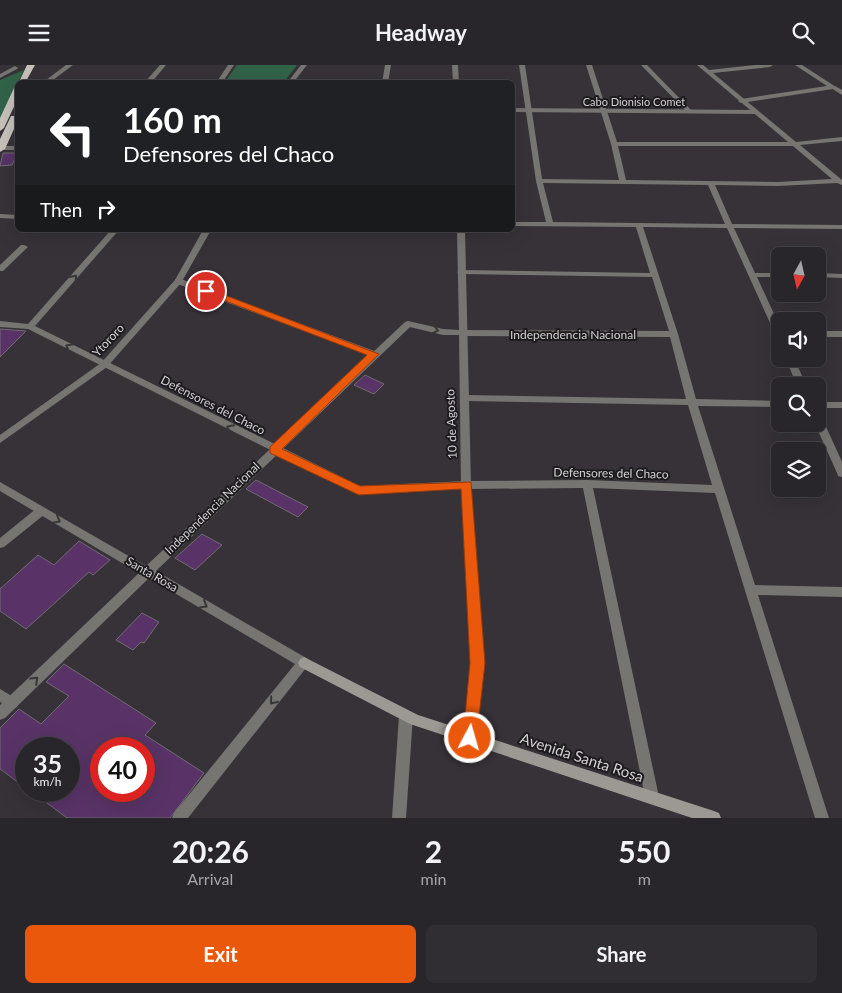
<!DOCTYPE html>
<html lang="en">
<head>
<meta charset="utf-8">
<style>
	:root { --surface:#28262a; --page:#302e32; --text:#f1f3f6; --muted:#a5a5a8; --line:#444347; --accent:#ea580c }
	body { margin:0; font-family:Lato,sans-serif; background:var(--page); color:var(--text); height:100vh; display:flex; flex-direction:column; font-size:19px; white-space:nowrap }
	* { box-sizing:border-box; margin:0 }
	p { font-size:16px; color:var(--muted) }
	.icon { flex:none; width:28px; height:28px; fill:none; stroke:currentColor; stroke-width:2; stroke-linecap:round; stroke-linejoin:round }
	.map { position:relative; height:753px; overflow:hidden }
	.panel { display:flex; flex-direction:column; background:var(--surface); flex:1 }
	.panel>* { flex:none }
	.banner { position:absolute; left:15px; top:15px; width:500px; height:152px; border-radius:8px; box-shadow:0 5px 20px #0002,0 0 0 1px var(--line); background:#202124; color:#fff; overflow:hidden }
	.needle { width:32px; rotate:188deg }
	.tools { position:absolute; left:771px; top:182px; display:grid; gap:10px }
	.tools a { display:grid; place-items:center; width:55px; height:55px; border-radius:8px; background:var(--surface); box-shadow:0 5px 20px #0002,0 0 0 1px var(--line); font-size:25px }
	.speed { position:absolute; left:15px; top:672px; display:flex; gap:10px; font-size:25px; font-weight:700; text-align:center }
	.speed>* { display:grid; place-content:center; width:65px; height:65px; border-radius:50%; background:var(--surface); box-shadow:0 5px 20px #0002,0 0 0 1px var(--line); line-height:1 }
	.speed small { font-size:12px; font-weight:400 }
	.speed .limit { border:8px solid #d22; background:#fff; color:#111 }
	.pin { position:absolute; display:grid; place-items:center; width:42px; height:42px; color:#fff; margin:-21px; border:2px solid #fff; border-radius:50%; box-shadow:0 1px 5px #0007 }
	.me { position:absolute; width:55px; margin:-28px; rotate:6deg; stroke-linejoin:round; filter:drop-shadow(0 0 4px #0008) }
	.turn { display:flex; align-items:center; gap:18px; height:105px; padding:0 25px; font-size:22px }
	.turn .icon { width:65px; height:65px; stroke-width:2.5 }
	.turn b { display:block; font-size:35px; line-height:42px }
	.then { display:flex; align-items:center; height:48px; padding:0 25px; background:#0003; gap:10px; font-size:19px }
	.eta { display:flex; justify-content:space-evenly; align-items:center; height:85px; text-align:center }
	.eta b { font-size:30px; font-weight:700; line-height:35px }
	.cta { display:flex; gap:10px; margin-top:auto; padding:10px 25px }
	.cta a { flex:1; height:58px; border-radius:8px; background:var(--accent); color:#fff; font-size:20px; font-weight:700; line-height:58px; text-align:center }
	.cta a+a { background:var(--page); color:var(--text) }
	header { display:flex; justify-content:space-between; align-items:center; height:65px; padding:0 25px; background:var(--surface); font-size:22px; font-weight:700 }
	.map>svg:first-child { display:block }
	.green { fill:#316349 }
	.building { fill:#593367; stroke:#716c73; fill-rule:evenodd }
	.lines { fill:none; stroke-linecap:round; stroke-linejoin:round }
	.minor { fill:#777571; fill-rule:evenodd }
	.tertiary { fill:#777571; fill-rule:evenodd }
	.secondary { fill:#9c9994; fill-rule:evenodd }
	.trunk { fill:#c6c1ba; fill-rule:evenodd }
	.oneway { stroke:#383636 }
	.route { fill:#ea580c; stroke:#983908 }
	.labels { text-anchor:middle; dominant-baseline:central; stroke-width:4; stroke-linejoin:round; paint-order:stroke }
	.far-street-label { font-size:11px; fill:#d3d0d4; stroke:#1d1b1d }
	.street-label { font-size:12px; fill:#d3d0d4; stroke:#1d1b1d }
	.near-street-label { font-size:15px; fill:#d3d0d4; stroke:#1d1b1d }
</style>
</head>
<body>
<header><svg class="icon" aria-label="menu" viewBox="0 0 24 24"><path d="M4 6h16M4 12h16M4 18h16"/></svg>Headway<svg class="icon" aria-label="search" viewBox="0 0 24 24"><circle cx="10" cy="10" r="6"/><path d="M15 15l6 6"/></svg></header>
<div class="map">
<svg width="842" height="753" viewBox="0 0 842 753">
	<rect width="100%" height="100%" fill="#363238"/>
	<!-- green -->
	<path class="green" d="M237,0h60l-13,17h-59z
		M24,5l-24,51v-41z"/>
	<!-- building -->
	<path class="building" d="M3,88h15l-6,12 -12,1z
		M0,264l26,2 -26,26z
		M365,310l19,9 -10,10 -20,-9z
		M256,415l52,27 -10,10 -52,-28z
		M202,469l20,11 -27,25 -20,-12z
		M79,476l31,19 -17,15 -4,-3 -63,57 -26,-18v-22l38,-34 16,10z
		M142,548l17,9 -15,21 -3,-1 -8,8 -17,-10z
		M64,599l92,59 -11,12 59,38 -34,45h-103l-36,-27h38v-42h-43v39l-26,-19v-41l19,-19 22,15 28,-28 -23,-14zM101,684h43v42h-43z"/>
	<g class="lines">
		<!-- minor -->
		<path class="minor" d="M66,0h7l-24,18h-7z
			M160,0h6l-15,18h-7z
			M228,0h6l-12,18h-6z
			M385,0h6l-3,18h-6z
			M452,0h6l1,18h-6z
			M519,0h6l17,114 77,1 -8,-36 -25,-79h6l25,77h171l-91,-77h6l6,5 46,-5h18l-3,2 -57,6 83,69 46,-5v4l-42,4 42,35v5l-5,-2 -59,3 -63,-1 17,39 110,1v4l-108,-1 21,45h25v4h-23l23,50v12l-4,-3 -49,-108 -84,-1 35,107 18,65 84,2v6l-82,-1 57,179 87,2v10l-84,-2 71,223h-14l-100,-325 -122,-5 66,309 -2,5 -5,2 -5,-2 -2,-5 -62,-309 -117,1 -107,5 -331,-165 -28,-2v-6l28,3 83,-94h8l-84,96 325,160 106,-5 121,-1 125,5 -24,-80 -223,-4 -5,-3 5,-3 221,4 -16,-62 -208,-1 -4,-3 4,-3 207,1 -17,-54 -191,-3 -4,-2 4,-2 189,3 -14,-46 -124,-1v-4h34l-10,-41zM618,81h175l39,33 -54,3 -152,-2zM543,118l165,2 17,39 -172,-2z
			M641,0h6l44,45v2h-4z
			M15,1l3,2 -1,1 -17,9v-4z
			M831,21h4l7,4v5l-11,-7z
			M0,81h18v4h-17z
			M0,149l18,1v4l-18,-1z
			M21,180h3l4,2 -25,24h-3v-6z
			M818,208l24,1v4l-24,-1z
			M175,214h6l196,73 1,2 -4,3 -3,-1 -196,-73z
			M818,266h24v6h-24z
			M786,294h8l13,27h-10z
			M818,337h24v6h-24z
			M818,352l5,3 19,42v15l-4,-1 -1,-3 -22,-49h3z
			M41,442l4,1 1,3 -1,3 -41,33 -4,1v-10l37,-30z
			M0,624l17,10 2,4 -2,4 -5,2 -12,-7z
			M406,645l5,2 2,4 -7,102h-14l7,-102 2,-4z"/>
		<!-- tertiary -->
		<path class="tertiary" d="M301,0h6l-14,18h-6z
			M795,0h7l34,22 -3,2 -92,14 -3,-2 3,-2 86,-13z
			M512,43l243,2 3,2 -3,2 -243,-2z
			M203,165h8l-30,53 -74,84 -107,76v-8l101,-72 74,-83z
			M457,165h8l6,255 13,178 -7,75 -2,4 -5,2 -5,-2 -2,-4 9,-75 -11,-178 -2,-150h-16l-33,-8 -254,244 152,88 2,4 -122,155h-16l2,-5 121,-149 -146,-86 -144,140 -5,2v-15l139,-132 -139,-82v-9l146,84 259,-244 3,-1 35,8 16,1z"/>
		<!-- secondary -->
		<path class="secondary" d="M304,592l114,58 296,96 5,2 2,5h-29l-282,-94 -110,-57 -2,-4 2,-4z"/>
		<!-- trunk -->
		<path class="trunk" d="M27,0h8l-10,18 -7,1z
			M18,21v12l-14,30 -4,3v-13l14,-30z
			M11,51h6l1,4 -13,29 -5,3v-13z"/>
	</g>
	<!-- one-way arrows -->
	<defs><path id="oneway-chevron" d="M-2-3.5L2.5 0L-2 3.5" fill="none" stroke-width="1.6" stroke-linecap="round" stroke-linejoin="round" transform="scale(1.25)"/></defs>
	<g class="oneway">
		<use href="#oneway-chevron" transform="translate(74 213) rotate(-48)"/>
		<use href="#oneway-chevron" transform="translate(435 265) rotate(13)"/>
		<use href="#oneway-chevron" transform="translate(69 282) rotate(-153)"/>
		<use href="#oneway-chevron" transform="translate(230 363) rotate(-153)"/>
		<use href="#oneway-chevron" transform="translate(57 455) rotate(29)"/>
		<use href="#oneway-chevron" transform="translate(204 540) rotate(30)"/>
		<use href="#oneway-chevron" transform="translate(35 615) rotate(-44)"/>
		<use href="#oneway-chevron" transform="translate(273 636) rotate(129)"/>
	</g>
	<!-- route -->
	<path class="route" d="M206,223l173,66 -97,95 78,37 111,-4 14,181 -9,80 -6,2 -5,-2 -2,-5 7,-75 -9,-174 -102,6 -89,-42v-6l97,-92 -165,-63v-3z"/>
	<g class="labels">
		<!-- far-street labels -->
		<g class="far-street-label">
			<text x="634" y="36">Cabo Dionisio Comet</text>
		</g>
		<!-- street labels -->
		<g class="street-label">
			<text x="573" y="269">Independencia Nacional</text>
			<text transform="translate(108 275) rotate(-47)">Ytororo</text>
			<text transform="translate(213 340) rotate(27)">Defensores del Chaco</text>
			<text transform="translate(451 359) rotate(-92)">10 de Agosto</text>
			<text transform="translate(611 408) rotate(1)">Defensores del Chaco</text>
			<text transform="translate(212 443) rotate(-44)">Independencia Nacional</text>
			<text transform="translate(152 509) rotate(30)">Santa Rosa</text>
		</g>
		<!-- near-street labels -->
		<g class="near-street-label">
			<text transform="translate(582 692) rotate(18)">Avenida Santa Rosa</text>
		</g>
	</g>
</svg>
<div class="tools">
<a><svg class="needle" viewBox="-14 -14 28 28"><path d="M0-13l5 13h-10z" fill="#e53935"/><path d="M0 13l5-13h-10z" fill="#a5a5a8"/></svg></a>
<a><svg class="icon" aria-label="sound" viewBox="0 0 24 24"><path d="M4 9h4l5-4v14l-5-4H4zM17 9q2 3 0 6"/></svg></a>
<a><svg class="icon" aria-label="search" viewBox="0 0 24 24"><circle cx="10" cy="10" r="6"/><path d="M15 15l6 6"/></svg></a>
<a><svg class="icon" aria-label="layers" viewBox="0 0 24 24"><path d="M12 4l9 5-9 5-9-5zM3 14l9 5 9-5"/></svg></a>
</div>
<div class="speed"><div>35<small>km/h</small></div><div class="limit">40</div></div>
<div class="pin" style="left:206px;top:226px;background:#d93025"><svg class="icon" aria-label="arrive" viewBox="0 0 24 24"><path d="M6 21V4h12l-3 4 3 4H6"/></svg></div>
<svg class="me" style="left:470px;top:673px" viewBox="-20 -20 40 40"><circle r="17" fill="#ea580c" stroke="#fff" stroke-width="3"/><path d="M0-11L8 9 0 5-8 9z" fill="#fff"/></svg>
<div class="banner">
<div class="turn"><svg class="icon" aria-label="left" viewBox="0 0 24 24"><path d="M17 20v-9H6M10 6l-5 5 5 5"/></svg><div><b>160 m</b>Defensores del Chaco</div></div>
<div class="then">Then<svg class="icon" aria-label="right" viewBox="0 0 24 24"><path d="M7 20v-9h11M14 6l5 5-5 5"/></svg></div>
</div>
</div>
<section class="panel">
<div class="eta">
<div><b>20:26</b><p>Arrival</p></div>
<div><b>2</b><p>min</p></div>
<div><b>550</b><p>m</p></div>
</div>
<div class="cta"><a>Exit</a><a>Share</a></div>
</section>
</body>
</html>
